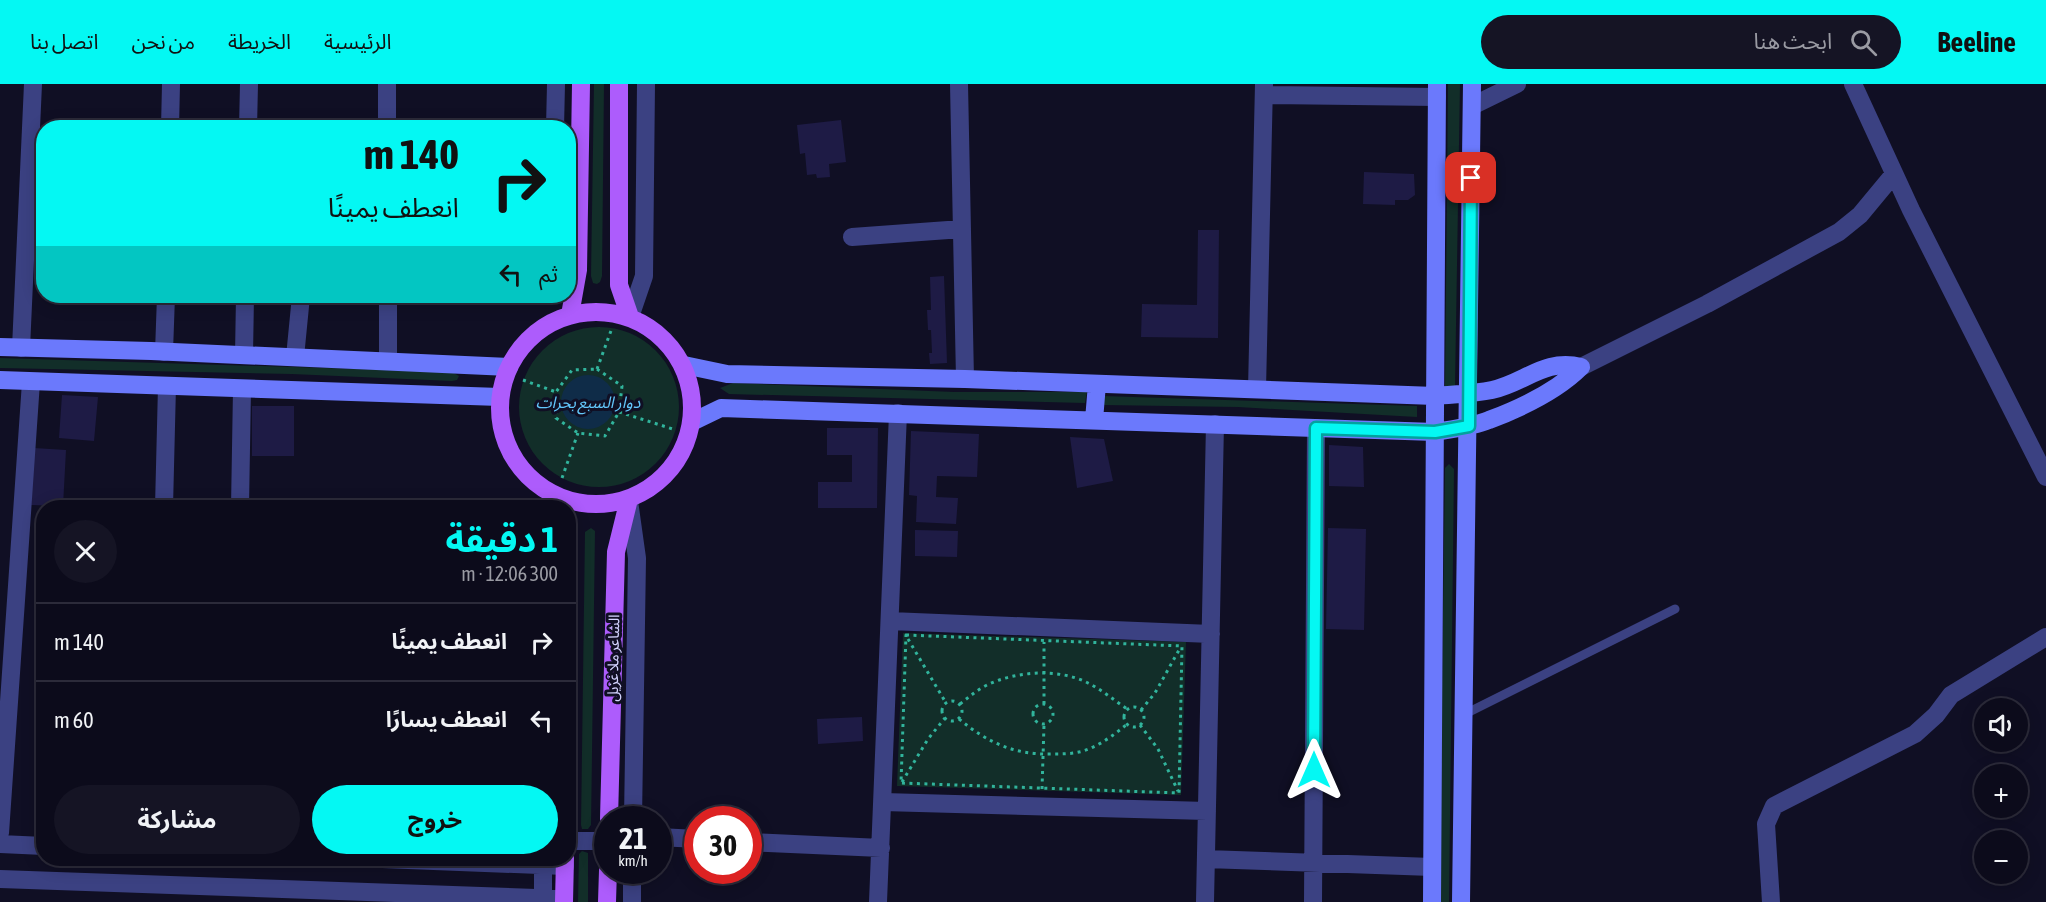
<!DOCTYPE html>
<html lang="ar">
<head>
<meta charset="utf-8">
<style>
	:root { --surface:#0c0b1b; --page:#151424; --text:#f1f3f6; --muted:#9a9ba3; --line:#2c2b3a; --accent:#04f8f3 }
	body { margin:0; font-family:"Asap Condensed","Noto Sans Arabic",sans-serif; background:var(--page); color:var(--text); direction:rtl; height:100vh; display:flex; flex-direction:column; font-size:22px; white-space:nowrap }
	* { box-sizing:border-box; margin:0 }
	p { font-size:20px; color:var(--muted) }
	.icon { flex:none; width:33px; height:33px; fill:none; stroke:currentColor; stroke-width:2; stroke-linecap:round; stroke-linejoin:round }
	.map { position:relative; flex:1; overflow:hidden; direction:ltr }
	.drawer { position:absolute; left:36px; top:416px; width:540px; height:366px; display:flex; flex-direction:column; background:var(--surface); border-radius:24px; box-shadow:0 3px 15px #0003,0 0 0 2px var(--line); direction:rtl }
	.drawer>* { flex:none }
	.banner { position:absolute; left:36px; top:36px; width:540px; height:183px; border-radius:24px; box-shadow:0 3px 15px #0003,0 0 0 2px var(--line); direction:rtl; background:#04f8f3; color:#111; overflow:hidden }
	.fabs { position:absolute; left:1974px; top:614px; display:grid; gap:12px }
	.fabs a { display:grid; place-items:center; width:54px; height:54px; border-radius:50%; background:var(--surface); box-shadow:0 3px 15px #0003,0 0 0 2px var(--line); font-size:30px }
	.speed { position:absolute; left:594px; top:722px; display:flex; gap:12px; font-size:30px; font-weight:700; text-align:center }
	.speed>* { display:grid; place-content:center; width:78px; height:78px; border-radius:50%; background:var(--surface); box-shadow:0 3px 15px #0003,0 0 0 2px var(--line); line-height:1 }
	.speed small { font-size:15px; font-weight:400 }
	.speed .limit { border:9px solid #d22; background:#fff; color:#111 }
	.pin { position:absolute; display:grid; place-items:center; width:51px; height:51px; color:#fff; margin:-26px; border-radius:12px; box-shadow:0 3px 9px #0006 }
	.me { position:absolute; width:66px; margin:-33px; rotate:0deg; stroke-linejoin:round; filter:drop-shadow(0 0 4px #0008) }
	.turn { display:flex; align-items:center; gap:21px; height:126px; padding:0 18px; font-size:27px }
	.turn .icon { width:78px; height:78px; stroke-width:2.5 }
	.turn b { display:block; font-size:42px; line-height:51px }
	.then { display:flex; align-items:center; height:57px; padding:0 18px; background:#0003; gap:12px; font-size:22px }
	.round { display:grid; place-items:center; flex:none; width:63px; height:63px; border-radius:32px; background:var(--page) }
	.overview { display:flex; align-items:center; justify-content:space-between; height:102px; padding:0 18px }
	h1 { font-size:36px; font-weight:700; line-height:45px; color:var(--accent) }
	.cta { display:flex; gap:12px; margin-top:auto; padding:12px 18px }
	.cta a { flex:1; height:69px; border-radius:36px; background:var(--accent); color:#111; font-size:24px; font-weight:700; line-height:69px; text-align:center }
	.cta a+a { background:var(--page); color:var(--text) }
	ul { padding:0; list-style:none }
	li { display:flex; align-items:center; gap:18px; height:78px; padding:0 18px; border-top:2px solid var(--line) }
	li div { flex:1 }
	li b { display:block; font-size:22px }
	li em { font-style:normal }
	header { display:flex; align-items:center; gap:36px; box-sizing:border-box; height:84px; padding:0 30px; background:var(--accent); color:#111 }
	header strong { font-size:28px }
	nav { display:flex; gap:33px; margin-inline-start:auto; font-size:21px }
	.search { width:420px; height:54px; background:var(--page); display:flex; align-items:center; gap:15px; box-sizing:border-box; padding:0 21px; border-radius:33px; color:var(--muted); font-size:22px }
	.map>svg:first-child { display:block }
	.green { fill:#122e29 }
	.water { fill:#0f2c48 }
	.building { fill:#1e1b45 }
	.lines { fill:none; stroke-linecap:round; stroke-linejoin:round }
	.path { stroke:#31b49c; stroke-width:3; stroke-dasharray:3 4.5; stroke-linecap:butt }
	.lane { stroke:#3b4182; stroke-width:9 }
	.street { stroke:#3b4182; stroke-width:18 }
	.secondary { stroke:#6b79fc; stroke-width:18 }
	.primary { stroke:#ad5cfc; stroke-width:18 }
	.route-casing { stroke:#03a19e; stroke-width:15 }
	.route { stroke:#04f8f3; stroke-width:10 }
	.labels { text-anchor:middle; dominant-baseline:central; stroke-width:6; stroke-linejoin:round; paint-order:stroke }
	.street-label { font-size:15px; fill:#d3d3fe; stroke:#100f24 }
	.water-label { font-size:16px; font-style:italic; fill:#63c8fc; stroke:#100f24 }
</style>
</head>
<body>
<header>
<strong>Beeline</strong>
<div class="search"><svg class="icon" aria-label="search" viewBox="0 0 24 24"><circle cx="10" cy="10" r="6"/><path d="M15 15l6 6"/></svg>ابحث هنا</div>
<nav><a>الرئيسية</a><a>الخريطة</a><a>من نحن</a><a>اتصل بنا</a></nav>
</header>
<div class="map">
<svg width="2046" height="818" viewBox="0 0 2046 818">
	<rect width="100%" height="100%" fill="#100f24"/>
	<!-- green -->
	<path class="green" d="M594,0h10l-2,192 -2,6 -3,2 -4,-1 -2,-7z
		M1448,0h12l-5,302h-10z
		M519 323a80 80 0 1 1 160 0a80 80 0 1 1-160 0Z
		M0,274l452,14 7,4 -2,4 -5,1 -160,-7 -292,-6z
		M733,299l221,9h133l-2,11 -356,-9 -9,-6z
		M1103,312l314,10v11l-179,-10 -135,-2z
		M1449,380l5,5 -5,433h-10l6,-434z
		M591,444l4,3 -4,294 -3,4h-6l-1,-4 4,-293z
		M903,549l283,9 -5,153 -284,-9z
		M582,767l6,2v49h-10l1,-48z"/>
	<!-- water -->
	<path class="water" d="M561 318a27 27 0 1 1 54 0a27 27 0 1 1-54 0Z"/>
	<!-- building -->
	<path class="building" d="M841,36l5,42 -17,2 1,13 -13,1 -1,-4 -9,1 -2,-22 -5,1 -3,-29z
		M1364,88l50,2 1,21 -7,5h-13v5l-32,-1z
		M1198,146h21l-1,108 -77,-1 1,-33 55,1z
		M944,192l3,87 -17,1 -1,-11h3l-1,-23h-3l-1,-20h4l-1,-33z
		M62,311l36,2 -4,44 -35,-3z
		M252,322h42v50h-42z
		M827,344h51l-1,80h-59v-26h34v-27h-25z
		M911,347l68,3 -2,43 -40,-1 -1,21 22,1 -2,26 -40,-2 1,-26 -8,-1z
		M1070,353l34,2 9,42 -36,7z
		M1329,361l34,2 1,40 -35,-1z
		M34,364l32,2 -3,56 -32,-1z
		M1328,444l38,1 -2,101 -38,-1z
		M915,446l43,1 -1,26 -42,-1z
		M862,633l1,24 -45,3 -1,-25z"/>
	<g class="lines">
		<!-- path -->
		<path class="path" d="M597,285l25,17 -3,26 -14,24 -27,-3 -22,-15v-26l16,-22z
			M597,285l15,-41
			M523,296l33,12
			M619,328l57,18
			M562,394l16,-45
			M906,551l276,11 -3,147 -278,-10z
			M908,555l38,64
			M942 627a10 10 0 1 1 20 0a10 10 0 1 1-20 0Z
			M1033 630a10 10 0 1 1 20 0a10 10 0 1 1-20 0Z
			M960,620c9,-7 17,-14 27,-19 29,-14 72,-17 101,-2 14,7 26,17 39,26
			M1044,620v-62
			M1124 633a10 10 0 1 1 20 0a10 10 0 1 1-20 0Z
			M1141,626l14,-17 24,-43
			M959,635c28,23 55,36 92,35 11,0 22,0 32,-3 16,-5 31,-16 43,-26
			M1140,641l18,24 20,42
			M902,698l26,-43 17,-21
			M1042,705l2,-64"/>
		<!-- lane -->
		<path class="lane" d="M1463,631l212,-106"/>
		<!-- street -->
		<path class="street" d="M387,0v44
			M959,0l6,295
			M1853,0l58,126 135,267
			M1264,11l173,2
			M1472,22l45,-22
			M170,44l1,-44
			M248,44l1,-44
			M555,44l1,-44
			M852,153l110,-8
			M388,212v65
			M630,233l14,-41 2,-192
			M21,264l12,-264
			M164,268l2,-56
			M244,271l1,-59
			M295,273l6,-61
			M1581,283l126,-63 132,-72 21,-17 34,-41
			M1257,305l7,-305
			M629,417l8,57 -4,261
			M164,423l3,-121
			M240,423l2,-118
			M555,423l1,-11
			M890,537l321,13
			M883,718l324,9
			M0,749l31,-451
			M658,753l40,2
			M568,757h40
			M748,758l133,6
			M0,760l44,2
			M357,774l208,8
			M1206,775l226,8
			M0,795l564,20
			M543,818v-44
			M632,818v-32
			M878,818l20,-489
			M1205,818l10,-478
			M1313,818l3,-474
			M1771,818l-5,-78 8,-18 141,-72 21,-19 15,-20 95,-58"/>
		<!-- secondary -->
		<path class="secondary" d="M0,263l151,4 358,16
			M684,281l43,9 238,5 470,17c19,-2 38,-2 57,-6 33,-7 52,-32 89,-23
			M0,296l500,17
			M1094,336l3,-36
			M692,338l29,-14 714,24c18,-3 37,-5 54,-12 32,-12 68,-29 92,-53
			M1432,818l5,-818
			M1461,818l11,-818"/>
		<!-- primary -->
		<path class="primary" d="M619,0v201l11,32
			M500 324a96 96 0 1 1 192 0a96 96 0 1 1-192 0Z
			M570,231l8,-45 3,-186
			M609,735l7,-267 13,-53
			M564,818l1,-44
			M607,818l1,-32"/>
	</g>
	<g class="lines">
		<defs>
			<path id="route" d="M1314,686l2,-342 119,4 34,-6 2,-248"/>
		</defs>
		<!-- route casing -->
		<use href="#route" class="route-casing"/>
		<!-- route -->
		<use href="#route" class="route"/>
	</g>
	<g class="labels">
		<!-- street labels -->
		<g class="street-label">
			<text transform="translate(613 574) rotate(-89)">الشاعر ملا غزيل</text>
		</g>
		<!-- water labels -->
		<g class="water-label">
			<text x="588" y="318">دوار السبع بحرات</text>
		</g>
	</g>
</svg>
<div class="fabs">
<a><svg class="icon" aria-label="sound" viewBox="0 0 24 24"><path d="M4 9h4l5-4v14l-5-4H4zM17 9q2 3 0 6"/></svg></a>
<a>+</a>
<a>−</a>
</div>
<div class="speed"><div>21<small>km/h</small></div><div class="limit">30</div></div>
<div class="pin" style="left:1471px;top:94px;background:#d93025"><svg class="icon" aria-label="arrive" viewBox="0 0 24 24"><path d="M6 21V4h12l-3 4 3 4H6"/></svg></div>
<svg class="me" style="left:1314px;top:686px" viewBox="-20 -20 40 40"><path d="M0-17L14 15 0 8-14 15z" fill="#04f8f3" stroke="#fff" stroke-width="4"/></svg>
<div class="banner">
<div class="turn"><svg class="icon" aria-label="right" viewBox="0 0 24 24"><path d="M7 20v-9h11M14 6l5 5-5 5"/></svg><div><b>140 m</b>انعطف يمينًا</div></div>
<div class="then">ثم<svg class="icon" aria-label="left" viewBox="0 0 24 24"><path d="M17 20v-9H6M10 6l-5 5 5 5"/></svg></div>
</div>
<section class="drawer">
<div class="overview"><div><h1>1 دقيقة</h1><p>300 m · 12:06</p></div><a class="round"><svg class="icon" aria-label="close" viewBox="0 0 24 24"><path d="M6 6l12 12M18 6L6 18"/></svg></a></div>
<ul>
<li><svg class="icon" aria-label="right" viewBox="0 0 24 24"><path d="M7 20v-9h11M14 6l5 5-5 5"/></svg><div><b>انعطف يمينًا</b></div><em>140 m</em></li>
<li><svg class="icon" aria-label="left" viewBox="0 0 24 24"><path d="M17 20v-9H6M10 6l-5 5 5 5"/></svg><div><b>انعطف يسارًا</b></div><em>60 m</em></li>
</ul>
<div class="cta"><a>خروج</a><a>مشاركة</a></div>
</section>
</div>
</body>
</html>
